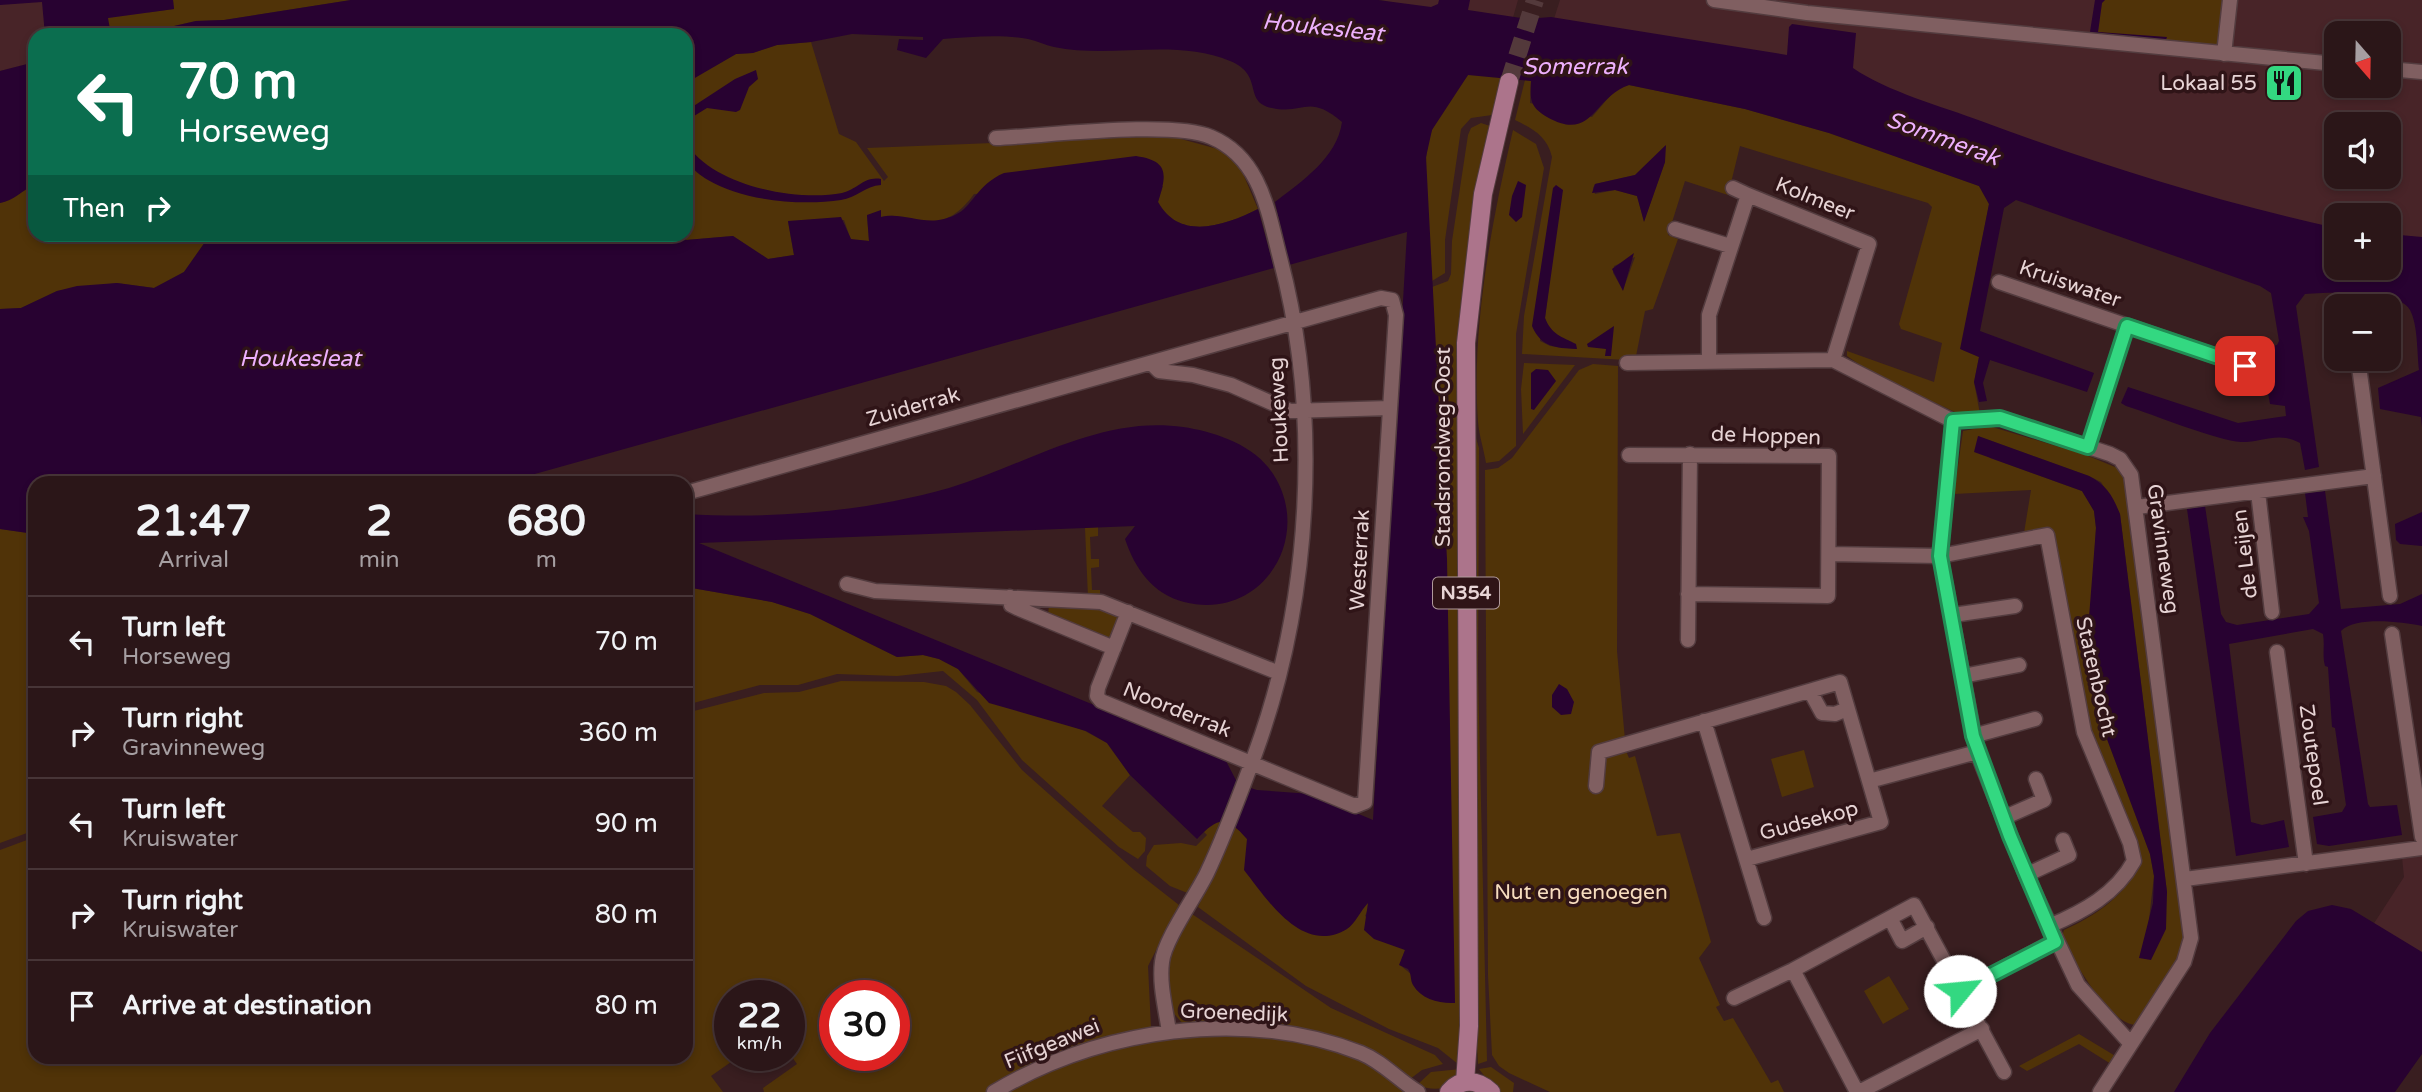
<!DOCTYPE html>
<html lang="en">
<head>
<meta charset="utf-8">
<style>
	:root { --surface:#2b1618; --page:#331f21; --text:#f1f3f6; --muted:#a69fa2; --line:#473537 }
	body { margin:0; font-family:"Varela Round",sans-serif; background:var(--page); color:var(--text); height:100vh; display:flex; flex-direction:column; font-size:26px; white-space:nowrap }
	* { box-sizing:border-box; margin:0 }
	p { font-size:23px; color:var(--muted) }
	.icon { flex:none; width:38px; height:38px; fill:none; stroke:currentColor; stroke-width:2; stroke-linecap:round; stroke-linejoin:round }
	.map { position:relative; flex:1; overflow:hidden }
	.side { position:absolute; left:28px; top:476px; width:665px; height:588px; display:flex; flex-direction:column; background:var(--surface); border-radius:21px; box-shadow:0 4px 10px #0003,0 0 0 2px var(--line) }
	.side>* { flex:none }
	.banner { position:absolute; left:28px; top:28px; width:665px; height:214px; border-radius:21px; box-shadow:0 4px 10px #0003,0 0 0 2px var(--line); background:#0b6e4f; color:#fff; overflow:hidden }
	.needle { width:46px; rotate:160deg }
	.fabs { position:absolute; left:2324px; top:21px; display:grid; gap:14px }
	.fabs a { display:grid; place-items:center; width:77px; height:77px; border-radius:14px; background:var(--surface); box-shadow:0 4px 10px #0003,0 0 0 2px var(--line); font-size:35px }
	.speed { position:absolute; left:714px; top:980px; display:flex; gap:14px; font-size:35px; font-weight:700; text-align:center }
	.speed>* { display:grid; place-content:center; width:91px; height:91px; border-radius:50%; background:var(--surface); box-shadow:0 4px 10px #0003,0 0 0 2px var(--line); line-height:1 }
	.speed small { font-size:18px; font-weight:400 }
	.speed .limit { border:10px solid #d22; background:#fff; color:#111 }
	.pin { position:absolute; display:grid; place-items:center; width:60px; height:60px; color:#fff; margin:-30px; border-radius:14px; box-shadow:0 4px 10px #0006 }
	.me { position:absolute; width:77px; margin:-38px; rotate:62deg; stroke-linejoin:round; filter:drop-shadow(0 0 5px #0008) }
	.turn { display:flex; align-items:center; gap:24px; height:147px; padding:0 35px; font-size:32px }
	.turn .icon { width:91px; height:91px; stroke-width:2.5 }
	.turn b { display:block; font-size:49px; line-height:60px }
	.then { display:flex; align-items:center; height:66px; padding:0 35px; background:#0003; gap:14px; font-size:26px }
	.eta { display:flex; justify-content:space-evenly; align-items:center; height:119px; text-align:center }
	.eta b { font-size:42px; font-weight:700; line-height:49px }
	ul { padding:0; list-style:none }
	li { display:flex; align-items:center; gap:21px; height:91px; padding:0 35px; border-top:2px solid var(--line) }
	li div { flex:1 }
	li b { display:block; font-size:26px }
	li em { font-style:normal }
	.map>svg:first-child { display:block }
	.built { fill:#482428; fill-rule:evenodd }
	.green { fill:#503308; fill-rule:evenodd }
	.water { fill:#280231 }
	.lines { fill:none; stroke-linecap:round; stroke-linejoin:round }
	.major-tunnel { stroke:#53393b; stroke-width:18; stroke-dasharray:18 9; stroke-linecap:butt }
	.minor-casing { stroke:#533c3f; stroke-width:17 }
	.major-casing { stroke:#533c3f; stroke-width:20 }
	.minor { stroke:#805f61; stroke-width:14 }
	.major { stroke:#ac748b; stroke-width:18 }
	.route-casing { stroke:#218c54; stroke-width:18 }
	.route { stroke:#33d881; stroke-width:12 }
	.labels { text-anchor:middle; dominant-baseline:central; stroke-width:7; stroke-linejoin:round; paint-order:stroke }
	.shield { fill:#2f1417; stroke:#b09a9c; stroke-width:2 }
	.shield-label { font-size:19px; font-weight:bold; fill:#e7d4d5 }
	.poi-label { font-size:21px; fill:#e7d4d5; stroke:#2f1417; text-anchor:end }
	.street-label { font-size:21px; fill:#e7d4d5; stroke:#2f1417 }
	.park-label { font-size:21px; fill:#f6dcbe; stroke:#2f1417 }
	.water-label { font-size:23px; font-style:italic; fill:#edb0fd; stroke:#2f1417 }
</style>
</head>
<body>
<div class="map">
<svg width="2422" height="1092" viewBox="0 0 2422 1092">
	<rect width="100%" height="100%" fill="#391e20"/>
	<!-- built -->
	<path class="built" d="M0,0h173l-64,33 2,2h-76v27l-35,9z
		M1381,0h137l-6,21 -77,-9z
		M1560,0h862v245l-33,-3v-27h-53v23l-784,-213zM2336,33h53v53h-53zM2336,124h53v53h-53z
		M2422,855v118l-51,-45 33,-51 -2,-20z"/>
	<!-- green -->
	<path class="green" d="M173,0h178l-127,20 -28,1 -61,14 -26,-2 -2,-15 67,-9z
		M2105,0h120l-7,46 -8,3 -112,-17 4,-30z
		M811,42l28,92 17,8 28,39 4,-4 -21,-29 303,-12 55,15 16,18 17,40c-32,16 -78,33 -100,-7l5,-16 -189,8c-18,25 -35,32 -67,25 -11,-2 -14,-5 -26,-2v-6l-14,5 2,25 -18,-1 -7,-20 -56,2 6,33 -26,4 -35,-23 -47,4 -7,-5 7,-1v-151l50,-29 16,-1 25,-8z
		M1482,74l21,3 -11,38 -21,3 -10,11 -16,111v33l-13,8c-2,-40 -14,-115 0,-151 8,-20 23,-38 36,-55z
		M1525,80l6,1 -1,22 62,14 24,-28 13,-4 116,24 84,24 150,53 10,18 -28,145 18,8 -5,25 6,32h-21l-89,-42 -23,-16v-5l87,31 8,-39 -41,-14 -2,-5 33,-117 -4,-4 -188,-57 -12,49 -43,-14 -17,54 10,4 -25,70 -8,2 -9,45 -10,4 -104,-6 2,-38 28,-159c-5,-21 -19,-28 -37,-37zM1665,146v16l-21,59 -7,-25 -22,-6 -20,4 -2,-6 2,-4 40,-9zM1561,186l-16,132c5,14 13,20 27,24l4,7 -26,-3 -10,-5zM1635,257l-12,33 -10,-17 1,-7z
		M1481,123l9,3 -15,82 -11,820 -6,36 -20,-16 -49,-19 -83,-43 -108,-79 37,-82 12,14 120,64 3,2 -5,11 40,34 -5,15 12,10 32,-468 -12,-220 16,-6 3,-7 1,-33 16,-106 3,-7z
		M1513,130l23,14 8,24 -28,166v112l-17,15 -13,2c-2,-13 -7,-28 -8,-41 -7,-94 14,-201 35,-292z
		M35,184v50l175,1 -26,37 -30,16 -37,-5 -60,8 -36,17 -21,1v-106c13,-2 23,-13 35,-19z
		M1524,363l51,2 -52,69 -2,-45z
		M1593,364l25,2 -1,285 8,89 -27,9 -4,-2 -2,9 9,1 25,-6 3,7 6,-2 22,80 23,-3 31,109 -12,16 21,47 -4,2 8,14 9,-3 38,65 7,-3 6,12h-234l-41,-19 -10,-7 -7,-11 -4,-80 -3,-505 13,-2 14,-10 67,-88z
		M1989,426l97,29 41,17 60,467 -10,23 -41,63c-27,-1 -64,-66 -74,-89l2,-6c31,-14 61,-34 75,-65l-47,-120 -42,-216 -26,4 7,-43 -77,4 9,-63zM1978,436l111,40 12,6 19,32 47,378 -19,36 6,-52 -4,-22 -43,-115 -11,-39 -7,-51 7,-121 -2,-17 -12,-20 -92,-33z
		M1473,428l6,20 -1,225 9,388 -9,3 -5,-90z
		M1098,527v9l-8,1 1,22h8v8l-8,1 1,22h8v6l-12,1 -3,-69z
		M0,529l35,5v296l-35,13z
		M686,587l86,15 38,12 87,43 26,-2 16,4 19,10 19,23 108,39 22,12 23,32 -28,31 31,26h7l6,6 -1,13 -7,8 -19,-12 -97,-87 -45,-60 -34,-29 -46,5 -60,-2 -39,11h-38l-74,20z
		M1049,605h48l23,10 -9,26 -63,-26z
		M841,681l83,1 22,4 10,6 14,13 52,65 111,99 46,36 -31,61 3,62c-56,14 -115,35 -166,64h-221l-1,-4 34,-24 -8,-11v-57h-59v59h11l-30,21 12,16h-723v-242l35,-13v220h651v-344l78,-20 35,-1zM835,996h59v59h-59z
		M1804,750l10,37 -32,10 -11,-38z
		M1224,821l-34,73 -20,-8 -24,-20 1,-10 7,-11 27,-2 15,3 11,-11 -3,-3 8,-9z
		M1192,914l139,94 104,47 8,9 -21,6 -12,9 -32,-24 -195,-31 -12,-14 -3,-52z
		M1889,976l20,33 -26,15 -19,-33z
		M2079,1034l38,23 -6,7 -32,-20 -48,25 -4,2 -8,-5z
		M1213,1035c62,3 150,3 190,57h-399l61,-29 85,-25z
		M1491,1067l23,16 -1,9h-16l-18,-23z
		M1461,1069c-7,22 -26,23 -44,16l14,-13z"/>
	<!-- water -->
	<path class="water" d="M0,0h173l1,9 -66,9 3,17h-66l-3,-33 -42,3z
		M351,0h1027l53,7 7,-3 1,-4h31l-2,10 59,9 24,-2 236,38 2,-28 3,-3 64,9 -3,35c35,24 88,38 128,53 116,43 234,80 355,107v40h53v-34l33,3v190l-1,-10 -41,-8 -2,-21 41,-18c-2,-17 -1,-45 -9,-60 -14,-23 -81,-17 -105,-16l-9,12 23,161 -14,3 -5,-27c-22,-12 -36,-1 -59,-1 -23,-1 -89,-28 -115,-36l-5,-3 7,-16 110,36 48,-7 -1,-10 -15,-2 -10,-56 17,-3 2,-4 -8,-48 -11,-7 -244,-86 -12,8 -24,123 114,42 -7,19 -97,-32 -7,23 4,18 -8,1 -5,-20 5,-25 -19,-8 29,-145 -10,-18 -150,-53 -84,-24 -116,-24c-36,12 -36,58 -82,32 -17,-10 -17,-17 -16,-36l-63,-6 -36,55 -6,27 21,402 8,444c-15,1 -34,-4 -42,-18 -3,-5 -1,-10 -5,-16l-9,-4 6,-15 -31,-11 -10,-9 4,-27c-7,7 -13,21 -21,26 -45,27 -80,-30 -103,-59l3,-31c-21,-24 -29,-22 -50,0l-67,-64 -23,-32 -21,-12 -97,-28 -31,-34 -19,-10 -16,-4 -26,2 -87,-43 -38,-12 -86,-15v-73c88,5 178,-2 263,-26 77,-23 151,-73 234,-61 28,4 66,16 85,40 50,63 -3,156 -84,135 -31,-8 -49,-33 -59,-63l10,-13 -436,17 517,212 10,6 12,23 19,6 54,4 62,26 34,-588 -118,33 -14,-63c27,-21 62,-44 67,-80 -34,-29 -38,-7 -70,-14 -30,-6 -7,-33 -42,-47 -55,-23 -119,-2 -176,-14 -9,-2 -17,-6 -26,-8 -27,-5 -58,-2 -85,0l-17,19 -29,-8 2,-11 24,1v-3l-71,-3 -41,8 -34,3 -24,8 -17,1 -50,29v-48h-551l61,-14 28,-1z
		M2095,0h10l-3,3 -4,29 69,5 -3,8 -75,-7z
		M35,62v122c-12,6 -22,17 -35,19v-132z
		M756,70l2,9 -9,8 -9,23 -4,2 -29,-4 -21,13v-10l49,-32z
		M686,142c24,43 109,60 156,51 15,-3 22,-17 39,-14v6c-16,1 -25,13 -40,15 -40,6 -98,1 -133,-20 -8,-4 -15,-12 -22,-17z
		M1666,145l-1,17 -21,60 -7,-26 -22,-6 -23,3 3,-9 40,-9z
		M1136,156c33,5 31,18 22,46 22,40 68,23 100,7l16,59 -750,209 8,6h-497v51l-35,-5v-220l21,-1 36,-17 20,-5 40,-3 37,5 30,-16 26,-37 469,-1 7,6 47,-4 35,23 26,-4 -6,-34 53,-4 10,22 18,2 -2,-26 14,-5v7c24,-6 46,12 74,-2 18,-8 21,-30 49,-42z
		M1518,181l8,4 -4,32 -6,5 -7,-7 3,-19z
		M1556,185l7,5 -18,128c6,16 17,19 31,26l1,5c-22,-1 -36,-2 -45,-23l21,-138z
		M1634,253l-11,38 -11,-22z
		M1614,326l-3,30h-6l1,-7 -18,-2 -1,-3z
		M1536,369l12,1 8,11 -22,29 -3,-1v-36z
		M1978,436l111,40c18,9 24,21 31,38l47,378 -1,37 -15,31 -12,-2 14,-55 1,-27 -4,-22 -43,-115 -11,-39 -8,-70 8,-102 -2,-17 -12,-20 -108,-39z
		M2325,491l16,118 59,-5 22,-10v32c-21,-4 -65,-10 -81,5l27,173 2,3 27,-2 5,30 -73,11 -12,-2 -4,-27 29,-5 4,-7 -11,-77 -3,-1 -4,-60 -3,-1c-3,-11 0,-20 -2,-32l-10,-5 -84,15 22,178 11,3 22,-5 5,27 -53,9 -49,-347 18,-3 16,108 5,8 11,3 72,-11 10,-11 -10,-72 -6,-14h5l-3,-24z
		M2422,512v34l-22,-2 -4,-4 -1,-16z
		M1559,684l8,5 7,13 -3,12 -10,1 -9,-8v-12z
		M2332,905l19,4 71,43v102l-27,38h-221l36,-59 86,-112 12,-10z"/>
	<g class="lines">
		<!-- major-tunnel -->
		<path class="major-tunnel" d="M1509,82l26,-82"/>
		<defs>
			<path id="minor" d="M1714,0l93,13 529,51
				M2224,54l6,-54
				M2389,69l33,3
				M996,138c49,-2 176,-18 215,-1 50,21 57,75 69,121 42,158 31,343 -25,496 -15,40 -30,81 -48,119 -11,23 -43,67 -45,89 -3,22 4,48 7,70
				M1733,188l15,7
				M1675,229l55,17
				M1999,282l246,84
				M2358,359l32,237
				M1709,361v-46l39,-120 121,49 -36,116
				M1151,363l8,8 34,4 38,10 59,26 100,-3
				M1627,363l206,-3 120,61 47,-3 110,36 10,5 11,16 60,463 -7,24 -84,130
				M1953,421l-13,135 37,196 49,123 52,110 53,59
				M2088,447l39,-121
				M1629,455l200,1 -1,140 -140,-2
				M2258,492l14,120
				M686,493l695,-195 11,2 4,15 -31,487 -10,4 -254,-105 -4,-5 1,-8 30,-76
				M2137,507l237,-31
				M1829,554l111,2 107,-21 37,197 46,111 4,18c-18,33 -51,51 -85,65
				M847,584l28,7 226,11 178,71
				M1010,597l1,8 6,3 97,40
				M1953,615l62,-9
				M2392,634l30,203
				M1688,640l2,-186
				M2277,652l29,212
				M1963,676l56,-11
				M1810,691l12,22 13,1 12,-5
				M1704,721l60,197
				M1973,736l62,-17
				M1869,781l108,-29
				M1596,786l3,-34 241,-70 41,140 -134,37
				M2003,818l41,-18 -8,-21
				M2026,875l43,-20 -6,-15
				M2185,879l237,-31
				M1890,918l12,23 25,-14
				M1793,970l121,-65 90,167
				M1960,991l95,-50
				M1734,998l59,-28 64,122
				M994,1092c106,-63 249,-85 367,-39 22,9 37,27 57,39
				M1859,1092l123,-63"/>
			<path id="major" d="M1465,1082l4,-56 -3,-683 17,-149 26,-112
				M1449,1092c12,-14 29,-13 42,0"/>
		</defs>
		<!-- minor casing -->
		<use href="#minor" class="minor-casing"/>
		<!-- major casing -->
		<use href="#major" class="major-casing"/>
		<!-- minor -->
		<use href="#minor" class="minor"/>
		<!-- major -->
		<use href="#major" class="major"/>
	</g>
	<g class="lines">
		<defs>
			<path id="route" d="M1960,991l95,-49 -45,-106 -37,-100 -33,-180 13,-135 47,-3 88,29 39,-121 118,40"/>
		</defs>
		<!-- route casing -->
		<use href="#route" class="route-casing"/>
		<!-- route -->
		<use href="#route" class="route"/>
	</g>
	<!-- icons -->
	<defs>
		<symbol id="restaurant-square" viewBox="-11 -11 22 22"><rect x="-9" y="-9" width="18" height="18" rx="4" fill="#33d881" stroke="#2f1417"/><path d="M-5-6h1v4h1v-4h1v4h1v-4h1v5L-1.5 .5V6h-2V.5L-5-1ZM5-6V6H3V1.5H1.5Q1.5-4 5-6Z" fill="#111"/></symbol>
	</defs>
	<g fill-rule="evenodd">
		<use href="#restaurant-square" x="2262" y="61" width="44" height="44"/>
	</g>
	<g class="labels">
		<!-- shield labels -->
		<rect class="shield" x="1433" y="577.5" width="66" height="31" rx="5"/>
		<g class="shield-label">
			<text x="1466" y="593">N354</text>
		</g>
		<!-- poi labels -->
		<g class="poi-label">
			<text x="2257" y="83">Lokaal 55</text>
		</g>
		<!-- street labels -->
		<g class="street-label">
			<text transform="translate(1815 199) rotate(22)">Kolmeer</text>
			<text transform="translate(2070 284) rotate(19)">Kruiswater</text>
			<text transform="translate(913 407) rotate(-16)">Zuiderrak</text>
			<text transform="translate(1279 410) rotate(-93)">Houkeweg</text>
			<text transform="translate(1766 436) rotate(2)">de Hoppen</text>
			<text transform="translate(1443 447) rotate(-90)">Stadsrondweg-Oost</text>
			<text transform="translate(2163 549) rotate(82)">Gravinneweg</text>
			<text transform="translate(2245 554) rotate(-97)">de Leijen</text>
			<text transform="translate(1360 560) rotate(-87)">Westerrak</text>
			<text transform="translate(2096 677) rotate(77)">Statenbocht</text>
			<text transform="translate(1177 710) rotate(22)">Noorderrak</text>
			<text transform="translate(2313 755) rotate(82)">Zoutepoel</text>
			<text transform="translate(1809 821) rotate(-15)">Gudsekop</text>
			<text transform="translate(1234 1013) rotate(2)">Groenedijk</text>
			<text transform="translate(1052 1044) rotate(-22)">Fiifgeawei</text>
		</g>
		<!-- park labels -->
		<g class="park-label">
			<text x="1581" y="892">Nut en genoegen</text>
		</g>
		<!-- water labels -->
		<g class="water-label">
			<text transform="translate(1323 28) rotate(6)">Houkesleat</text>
			<text x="1575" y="67">Somerrak</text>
			<text transform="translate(1943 139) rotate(20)">Sommerak</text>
			<text x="300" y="359">Houkesleat</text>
		</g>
	</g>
</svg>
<div class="fabs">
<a><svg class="needle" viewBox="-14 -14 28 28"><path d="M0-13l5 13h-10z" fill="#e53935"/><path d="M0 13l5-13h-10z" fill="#a69fa2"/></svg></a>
<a><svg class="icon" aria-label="sound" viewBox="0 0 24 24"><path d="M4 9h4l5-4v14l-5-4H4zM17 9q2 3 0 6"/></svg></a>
<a>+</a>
<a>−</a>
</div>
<div class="speed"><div>22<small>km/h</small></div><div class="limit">30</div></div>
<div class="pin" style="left:2245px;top:366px;background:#d93025"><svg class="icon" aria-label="arrive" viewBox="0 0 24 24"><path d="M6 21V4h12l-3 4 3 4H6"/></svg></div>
<svg class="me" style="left:1960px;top:991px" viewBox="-20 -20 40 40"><circle r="19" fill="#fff"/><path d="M0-13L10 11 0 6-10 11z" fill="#33d881"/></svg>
<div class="banner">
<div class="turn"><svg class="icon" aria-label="left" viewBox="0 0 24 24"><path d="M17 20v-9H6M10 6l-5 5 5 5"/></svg><div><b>70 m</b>Horseweg</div></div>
<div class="then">Then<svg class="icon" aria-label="right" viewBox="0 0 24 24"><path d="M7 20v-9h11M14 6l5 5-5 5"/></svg></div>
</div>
<section class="side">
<div class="eta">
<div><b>21:47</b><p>Arrival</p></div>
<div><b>2</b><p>min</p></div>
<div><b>680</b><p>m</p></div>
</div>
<ul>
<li><svg class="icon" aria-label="left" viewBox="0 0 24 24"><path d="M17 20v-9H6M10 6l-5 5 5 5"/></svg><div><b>Turn left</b><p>Horseweg</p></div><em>70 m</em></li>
<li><svg class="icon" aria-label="right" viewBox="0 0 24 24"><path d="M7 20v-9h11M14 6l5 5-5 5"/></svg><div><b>Turn right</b><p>Gravinneweg</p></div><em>360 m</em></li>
<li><svg class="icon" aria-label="left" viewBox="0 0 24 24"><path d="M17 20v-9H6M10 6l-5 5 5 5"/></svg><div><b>Turn left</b><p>Kruiswater</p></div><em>90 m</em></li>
<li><svg class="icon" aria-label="right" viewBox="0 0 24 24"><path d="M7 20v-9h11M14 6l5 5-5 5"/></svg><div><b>Turn right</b><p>Kruiswater</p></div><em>80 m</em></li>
<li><svg class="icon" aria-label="arrive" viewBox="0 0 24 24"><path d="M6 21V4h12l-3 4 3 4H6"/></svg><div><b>Arrive at destination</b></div><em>80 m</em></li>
</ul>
</section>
</div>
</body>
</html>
